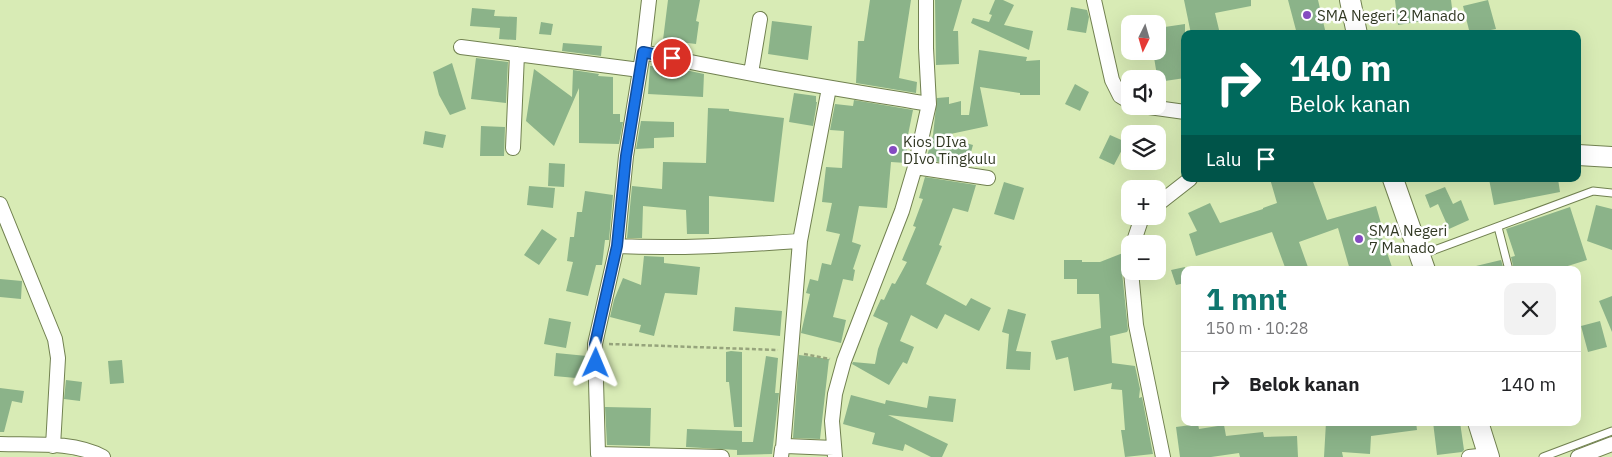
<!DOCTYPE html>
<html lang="id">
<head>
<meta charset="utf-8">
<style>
	:root { --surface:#fff; --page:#f2f2f2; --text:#202124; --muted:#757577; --line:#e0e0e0; --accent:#0f766e }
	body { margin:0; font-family:"IBM Plex Sans",sans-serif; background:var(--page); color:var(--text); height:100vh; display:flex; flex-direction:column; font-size:19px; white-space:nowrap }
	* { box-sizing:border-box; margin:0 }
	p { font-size:16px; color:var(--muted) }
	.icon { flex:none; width:28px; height:28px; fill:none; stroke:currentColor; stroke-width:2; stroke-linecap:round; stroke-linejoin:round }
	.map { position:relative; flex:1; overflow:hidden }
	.details { position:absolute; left:1181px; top:266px; width:400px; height:160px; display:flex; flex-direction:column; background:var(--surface); border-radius:10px; box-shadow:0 5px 20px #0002 }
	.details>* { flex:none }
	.hud { position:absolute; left:1181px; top:30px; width:400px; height:152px; border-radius:10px; box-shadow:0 5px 20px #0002; background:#00695c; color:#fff; overflow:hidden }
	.needle { width:32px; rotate:185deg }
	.controls { position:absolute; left:1121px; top:15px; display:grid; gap:10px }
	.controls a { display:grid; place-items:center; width:45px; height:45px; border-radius:10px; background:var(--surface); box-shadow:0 5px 20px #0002; font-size:25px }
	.pin { position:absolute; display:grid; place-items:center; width:42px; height:42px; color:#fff; margin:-21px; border:2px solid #fff; border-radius:50%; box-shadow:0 1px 5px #0007 }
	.me { position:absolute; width:55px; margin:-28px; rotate:1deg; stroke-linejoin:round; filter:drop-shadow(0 0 4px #0008) }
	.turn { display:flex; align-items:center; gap:18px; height:105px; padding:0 25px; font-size:22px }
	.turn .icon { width:65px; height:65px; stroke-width:2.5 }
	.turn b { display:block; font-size:35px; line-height:42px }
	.then { display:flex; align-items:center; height:48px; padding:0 25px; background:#0003; gap:10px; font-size:19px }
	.round { display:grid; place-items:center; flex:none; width:52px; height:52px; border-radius:10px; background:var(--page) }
	.overview { display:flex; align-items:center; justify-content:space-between; height:85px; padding:0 25px }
	h1 { font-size:30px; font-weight:700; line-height:38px; color:var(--accent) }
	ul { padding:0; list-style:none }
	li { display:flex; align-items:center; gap:15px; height:65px; padding:0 25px; border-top:1px solid var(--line) }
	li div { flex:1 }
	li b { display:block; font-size:19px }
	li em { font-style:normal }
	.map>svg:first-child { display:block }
	.building { fill:#8bb389 }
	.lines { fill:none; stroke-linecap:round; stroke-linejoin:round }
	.lane-casing { stroke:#718150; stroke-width:9 }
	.street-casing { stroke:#718150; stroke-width:16 }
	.secondary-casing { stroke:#718150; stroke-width:22 }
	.path { stroke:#96a47c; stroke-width:2.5; stroke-dasharray:4 2.5; stroke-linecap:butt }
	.lane { stroke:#fff; stroke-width:7 }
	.street { stroke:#fff; stroke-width:14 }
	.secondary { stroke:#fff; stroke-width:20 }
	.route-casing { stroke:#114b97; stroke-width:12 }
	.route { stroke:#1a73e8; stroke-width:9 }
	.poi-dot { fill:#854bc1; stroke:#fff; stroke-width:2 }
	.labels { text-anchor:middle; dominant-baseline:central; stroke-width:5; stroke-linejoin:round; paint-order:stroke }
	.poi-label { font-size:15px; fill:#323924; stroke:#fff; text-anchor:start }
</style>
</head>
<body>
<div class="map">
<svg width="1612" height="457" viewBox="0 0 1612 457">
	<rect width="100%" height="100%" fill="#d8ebb5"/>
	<!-- building -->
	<path class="building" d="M668,0h32l-4,21 3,1 -3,22 -33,-4z
		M870,0h41l-12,78 18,4 -1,11 -60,-10 2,-42h6z
		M935,0h27l-9,31h5l1,33 -23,1z
		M995,0h8l11,5 -10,20 29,6 -4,19 -58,-27 2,-5 16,4 3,-7 -3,-1z
		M1184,0h67v6l-36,7 5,21h-29z
		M1288,0h30l8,34h-29z
		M1395,0h56l2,16 -55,9z
		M1488,0l8,29 -26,5 -7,-28z
		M1071,7l16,3 2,7 -3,16 -19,-3z
		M472,8l23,2 -1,6 23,1 -1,23 -17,-1 1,-11 -30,-2z
		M772,21l40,5 -4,34 -40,-6z
		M541,22l12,2 -2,11 -12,-1z
		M1185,24v54l-27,4 -5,-31h5v-23z
		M563,43l39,3 -1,10 -39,-5z
		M979,50l48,7 -1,4 14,-1v35h-20v-2l-40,-6 8,39 -47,10 32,9 -6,21 -41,-6 7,-25 4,-37 12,-1v7l12,-3v14h8z
		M476,58l32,4 -2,41 -35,-4z
		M452,63l14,46 -16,6 -11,-20 -6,-23z
		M650,66h18l-1,5h23l14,3 -1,23 -55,-3z
		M534,69l38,28 1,-27 26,4 -1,2 15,1v37h7v8h3l-4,22 -40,-1v-55l-25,58 -28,-25z
		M1075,84l14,8 -9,19 -15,-7z
		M794,93l22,3v6h1l-4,24 -24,-4z
		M854,100l59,10 -5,25 -2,28 -15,-1 -4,46 -28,-2 -7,36 9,3 -8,24 2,1 -2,11 -10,-2 -10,38 13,3 -5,23 -40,-10 9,-39 -4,-1 4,-14 8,2 4,-18 9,2 9,-31 -14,-3 6,-28 -10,-1 4,-35 16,1 2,-37 -14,-1 5,-26 18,2z
		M708,108l21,1v2l55,7 -10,84 -65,-6v38h-22l-1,-24 -43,-4 -1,32h-15l5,-52 30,3 1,-27 43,1z
		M641,121l33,1v15l-20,1v10l-18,1z
		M481,126l24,1 -1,29h-24z
		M425,131l21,4 -3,13 -20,-4z
		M1110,135l16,7 -12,23 -15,-7z
		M549,163l16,1 -1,23 -16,-1z
		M925,177l51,8 -8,27 -15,-4 -14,37 3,1 -16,38 40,22 5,-8 20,10 -12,23 -34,-17 -8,15 -26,-14 -11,26 14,6 -7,17 -4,-2 -14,23 -37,-21 1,-2 22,2 3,-15 10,-26 -15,-7 8,-17 3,1 8,-17 3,1 12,-22 -5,-2 14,-33 -3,-1 10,-27 -4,-1z
		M1270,179h42l15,41 49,-14 8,28 -3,1 12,35h-43l-12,-42 -39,14 10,28h-23l-14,-38 -76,24 -7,-22 8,-3 -9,-18 22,-10 10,20 43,-14v-1l14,-5z
		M1489,179h69l2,13 -66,13z
		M1004,182l20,6 -10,32 -20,-6z
		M529,186l26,2 -2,20 -26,-3z
		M1445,187l8,17 8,-4 8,20 -20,9 -11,-25 -8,4 -5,-13z
		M585,191l28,4 -4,45h-4l-3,25h-6l-8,31 -22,-5 7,-29 -6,-1 3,-24h4l3,-25h5z
		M1596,205l16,4v41l-25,-9z
		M1570,207l17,53 -32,10h-41l-3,-13 4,-1 -9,-27z
		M542,229l15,10 -18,26 -15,-10z
		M1128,251l-1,12 -4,4 -1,5 6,58 -1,2 -17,4 2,27 23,3 5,23 -1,9 3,-1 11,57 -28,3 -4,-27h4l-3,-40 -11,-1 1,-6 -38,8 -6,-34 -12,3 -5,-19 50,-13 -2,-34h-22v-15h-13v-19h18v2h18z
		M644,256l20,1v6l36,4 -3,28 -32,-2 -11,43 -15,-4 2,-7 -31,-8 4,-17 9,-22 18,7z
		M1501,260l3,10h-27l-1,-4z
		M1185,267v16l-9,2 -5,-15z
		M0,279l22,2 -1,18 -21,-2z
		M1612,296v36l-13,-31z
		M735,307l47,4 -2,25 -47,-5z
		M1008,309l18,5 -10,37 15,1 -1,18 -24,-1 3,-35 -7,-2z
		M549,318l22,4 -5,26 -22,-4z
		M1600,321l7,26 -19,5 -7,-26z
		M731,351l11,1v75h-8l-5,-45h-3v-30z
		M556,353l31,3v23l-33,-3z
		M799,355l30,4 -9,80 -27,-1z
		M766,356l12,2 -3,35h4l-7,61 -35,1v-5l-51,-3 1,-18 55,2v11h11z
		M122,360l2,23 -14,1 -2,-23z
		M66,380l16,2 -2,19 -16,-2z
		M0,388l24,3 -2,12 -10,-2 -8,31h-4z
		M851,395l34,9 1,-4 41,8 2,-12 27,3 -3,23 -65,-7 60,29 -6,13h-11l-26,-13 -2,7 -31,-7 3,-11 -32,-9z
		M605,407l46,1 -1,38 -43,-1z
		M1326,422h90l1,8 -46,6 -1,18 -28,-2 1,5h-19z
		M1433,422h27l4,28 -2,2 -25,3z
		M1198,424l1,5 25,-4 2,11 37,-4 1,5 33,-1 1,21h-58l-1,-4 -28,4h-31l-4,-30z"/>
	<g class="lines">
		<defs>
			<path id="lane" d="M1498,227l11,43
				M1421,255l172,-64 19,2
				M1543,457l69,-26"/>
			<path id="street" d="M649,0l-6,52c95,21 190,36 286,52l-3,-56v-48
				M1094,0l18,80 8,16 10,6
				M461,47l179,23
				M643,52l-17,104 -9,90 -22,98 3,110 124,3
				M751,73l9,-54
				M1142,106l43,6
				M513,148l4,-94
				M915,167l73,11
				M0,204l55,135 3,19 -5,88
				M1158,204l32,-25
				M1133,244l8,-24 3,-4
				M617,246c62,3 122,-1 183,-5
				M1131,271l5,54 27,132
				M0,444c33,1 73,-3 103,13
				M783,448l17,-207 29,-153
				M781,457l1,-8 4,-3 48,2
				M835,457l-3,-36 3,-27 9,-33 58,-150 13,-44 14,-63
				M1469,457l20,-2
				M1578,457l34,-13"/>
			<path id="secondary" d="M1350,0l7,34
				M1578,155l34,2
				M1393,179l32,91
				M1478,422l11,35"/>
		</defs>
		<!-- lane casing -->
		<use href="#lane" class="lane-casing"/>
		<!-- street casing -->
		<use href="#street" class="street-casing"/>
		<!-- secondary casing -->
		<use href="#secondary" class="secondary-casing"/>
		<!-- path -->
		<path class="path" d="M609,344l169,6
			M804,354l26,5"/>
		<!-- lane -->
		<use href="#lane" class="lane"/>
		<!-- street -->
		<use href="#street" class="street"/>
		<!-- secondary -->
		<use href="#secondary" class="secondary"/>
	</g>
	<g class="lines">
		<defs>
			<path id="route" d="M596,363l-1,-19 22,-98 9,-90 17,-104 29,6"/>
		</defs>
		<!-- route casing -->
		<use href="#route" class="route-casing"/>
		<!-- route -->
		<use href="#route" class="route"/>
	</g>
	<!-- markers -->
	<g class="poi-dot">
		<circle cx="1307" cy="15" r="5"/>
		<circle cx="893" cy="150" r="5"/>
		<circle cx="1359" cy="239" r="5"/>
	</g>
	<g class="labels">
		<!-- poi labels -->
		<g class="poi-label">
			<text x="1317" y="15">SMA Negeri 2 Manado</text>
			<text x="903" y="141">Kios DIva<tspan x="903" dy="17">DIvo Tingkulu</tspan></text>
			<text x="1369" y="230">SMA Negeri<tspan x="1369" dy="17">7 Manado</tspan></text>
		</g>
	</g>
</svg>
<div class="controls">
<a><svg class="needle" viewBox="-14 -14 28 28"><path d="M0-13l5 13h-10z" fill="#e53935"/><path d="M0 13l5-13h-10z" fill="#757577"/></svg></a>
<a><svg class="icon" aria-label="sound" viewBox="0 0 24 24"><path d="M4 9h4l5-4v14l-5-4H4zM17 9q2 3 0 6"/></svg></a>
<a><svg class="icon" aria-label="layers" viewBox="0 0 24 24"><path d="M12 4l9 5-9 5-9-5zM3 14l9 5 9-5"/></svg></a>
<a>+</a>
<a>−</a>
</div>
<div class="pin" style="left:672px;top:58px;background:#d93025"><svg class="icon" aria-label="arrive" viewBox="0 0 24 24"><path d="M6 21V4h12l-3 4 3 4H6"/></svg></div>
<svg class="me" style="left:596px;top:363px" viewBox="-20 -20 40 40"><path d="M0-17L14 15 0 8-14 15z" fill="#1a73e8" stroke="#fff" stroke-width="4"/></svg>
<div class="hud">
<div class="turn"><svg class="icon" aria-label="right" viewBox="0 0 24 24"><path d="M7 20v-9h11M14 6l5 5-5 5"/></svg><div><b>140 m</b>Belok kanan</div></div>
<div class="then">Lalu<svg class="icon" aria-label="arrive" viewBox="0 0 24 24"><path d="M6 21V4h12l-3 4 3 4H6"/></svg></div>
</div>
<section class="details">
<div class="overview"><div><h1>1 mnt</h1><p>150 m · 10:28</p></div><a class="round"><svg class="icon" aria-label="close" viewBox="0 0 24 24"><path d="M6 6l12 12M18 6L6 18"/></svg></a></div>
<ul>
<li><svg class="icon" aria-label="right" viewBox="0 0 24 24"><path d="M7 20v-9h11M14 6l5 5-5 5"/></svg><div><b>Belok kanan</b></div><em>140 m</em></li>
</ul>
</section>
</div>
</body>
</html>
